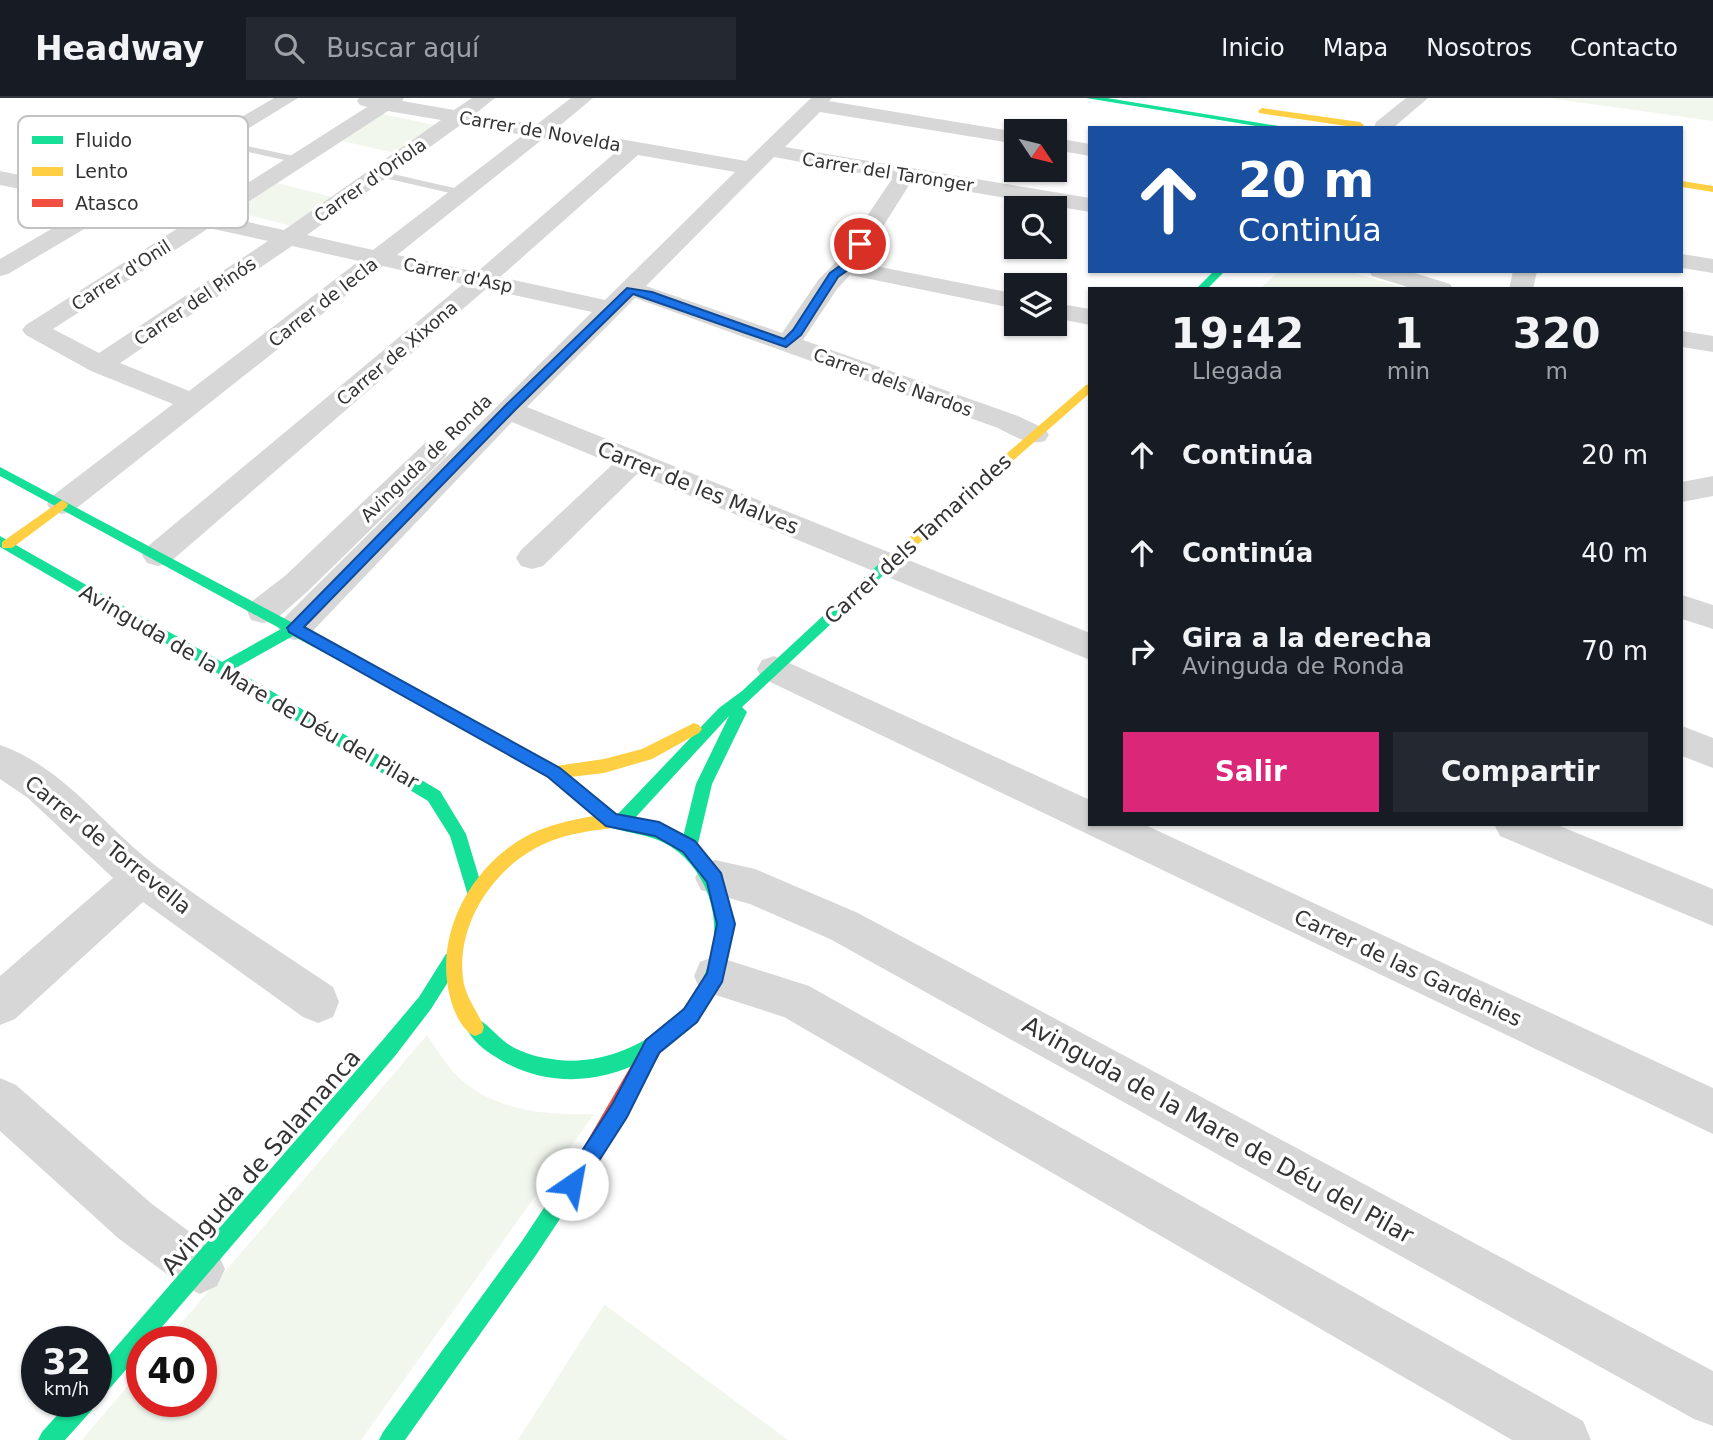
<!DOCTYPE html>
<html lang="es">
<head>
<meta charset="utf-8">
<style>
	:root { --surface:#171b24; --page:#242831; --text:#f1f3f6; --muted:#9ea1a6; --line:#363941; --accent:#db2777 }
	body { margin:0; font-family:"DejaVu Sans",sans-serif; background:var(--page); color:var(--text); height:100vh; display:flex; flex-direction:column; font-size:26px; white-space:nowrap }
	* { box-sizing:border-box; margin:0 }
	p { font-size:23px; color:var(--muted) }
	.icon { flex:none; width:38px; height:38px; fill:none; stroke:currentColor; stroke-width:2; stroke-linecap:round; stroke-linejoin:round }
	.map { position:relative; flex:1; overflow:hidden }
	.details { position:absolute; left:1088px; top:189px; width:595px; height:539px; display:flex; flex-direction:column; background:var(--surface); border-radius:0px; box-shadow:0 2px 5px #0004 }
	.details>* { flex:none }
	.hud { position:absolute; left:1088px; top:28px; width:595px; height:147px; border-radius:0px; box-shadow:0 2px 5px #0004; background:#1a4fa0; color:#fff; overflow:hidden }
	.needle { width:46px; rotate:125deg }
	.buttons { position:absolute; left:1004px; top:21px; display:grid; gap:14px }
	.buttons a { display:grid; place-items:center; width:63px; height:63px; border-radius:0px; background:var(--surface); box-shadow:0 2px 5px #0004; font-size:35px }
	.speed { position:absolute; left:21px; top:1228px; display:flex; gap:14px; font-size:35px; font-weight:700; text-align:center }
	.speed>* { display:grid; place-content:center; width:91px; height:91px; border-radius:50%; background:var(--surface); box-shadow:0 2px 5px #0004; line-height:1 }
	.speed small { font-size:18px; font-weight:400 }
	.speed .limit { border:10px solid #d22; background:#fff; color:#111 }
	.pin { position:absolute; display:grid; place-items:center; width:60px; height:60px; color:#fff; margin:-30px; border:4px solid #fff; border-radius:50%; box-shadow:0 2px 7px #0007 }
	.me { position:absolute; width:77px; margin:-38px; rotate:33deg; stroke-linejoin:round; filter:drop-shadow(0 0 5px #0008) }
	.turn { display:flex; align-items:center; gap:24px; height:147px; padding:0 35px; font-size:32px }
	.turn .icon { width:91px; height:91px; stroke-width:2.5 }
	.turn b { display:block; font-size:49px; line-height:60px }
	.eta { display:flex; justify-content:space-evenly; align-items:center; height:119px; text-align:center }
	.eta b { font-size:42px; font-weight:600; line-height:49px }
	.action { display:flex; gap:14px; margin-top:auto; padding:14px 35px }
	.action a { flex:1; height:80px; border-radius:0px; background:var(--accent); color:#fff; font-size:28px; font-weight:600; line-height:80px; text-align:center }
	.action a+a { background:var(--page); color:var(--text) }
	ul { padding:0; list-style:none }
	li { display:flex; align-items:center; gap:21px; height:98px; padding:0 35px }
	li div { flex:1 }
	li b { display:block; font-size:26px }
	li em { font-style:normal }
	header { display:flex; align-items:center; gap:42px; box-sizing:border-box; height:98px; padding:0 35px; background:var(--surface); border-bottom:2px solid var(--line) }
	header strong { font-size:33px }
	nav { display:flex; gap:38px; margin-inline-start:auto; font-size:24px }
	.search { width:490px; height:63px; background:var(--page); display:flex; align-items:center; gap:18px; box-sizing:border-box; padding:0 24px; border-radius:0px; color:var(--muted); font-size:26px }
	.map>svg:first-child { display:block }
	.green { fill:#f2f7ee }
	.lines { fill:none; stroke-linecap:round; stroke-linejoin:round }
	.lane { fill:#d7d7d7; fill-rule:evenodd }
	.street { fill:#d7d7d7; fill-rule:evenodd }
	.fast { fill:#16e098; fill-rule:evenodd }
	.slow { fill:#ffcf43; fill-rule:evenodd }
	.jam { fill:#f24e42; fill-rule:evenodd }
	.route { fill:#1a73e8; stroke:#114b97; stroke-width:2 }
	.labels { text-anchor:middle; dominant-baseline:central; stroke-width:7; stroke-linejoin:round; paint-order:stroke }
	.far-street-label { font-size:18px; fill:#333; stroke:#fff }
	.street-label { font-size:21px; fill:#333; stroke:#fff }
	.near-street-label { font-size:24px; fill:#333; stroke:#fff }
	.key { fill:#fff; stroke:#c2c2c2; stroke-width:2 }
	.key-label { font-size:19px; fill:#333 }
</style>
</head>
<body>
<header>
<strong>Headway</strong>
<div class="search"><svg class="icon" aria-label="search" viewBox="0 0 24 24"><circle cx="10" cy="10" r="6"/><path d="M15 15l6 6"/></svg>Buscar aquí</div>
<nav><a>Inicio</a><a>Mapa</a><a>Nosotros</a><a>Contacto</a></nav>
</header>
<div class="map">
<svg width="1713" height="1342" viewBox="0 0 1713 1342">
	<rect width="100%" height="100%" fill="#fff"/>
	<!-- green -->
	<path class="green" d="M1548,0h165v23z
		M382,16l53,11 -40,28 -53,-12z
		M277,85l55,14 -41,29 -58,-15z
		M1279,173h68l62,18h-149z
		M427,937c11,16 21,34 37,47 36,30 86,33 130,32l-233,326h-279l60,-71v33h59v-60h-36z
		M604,1207h1l183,135h-270z"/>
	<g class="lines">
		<!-- lane -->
		<path class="lane" d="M215,41l83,18 5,3 -5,3 -86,-19v-4z
			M380,73l87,20 1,2 -5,3 -87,-20v-4z"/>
		<!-- street -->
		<path class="street" d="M274,0h24l-164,101 68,13 165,-105 -7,-2 -3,-4 2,-3h45l-2,3 52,9 18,-12h23l-20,16 61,11 35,-27h22l-36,30 189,33 65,-63h21l-3,3 188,31v12l-197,-32 -35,35 305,51v14l-179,-30 -51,81 157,31v15l-167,-34 -13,14 -34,51 215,76 27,13 4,6 -4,6c-17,5 -31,-5 -47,-13l-363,-130 -108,109 563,226v27l-453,-186 -94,92 -11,3 -11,-3 -5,-8 5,-8 92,-86 -101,-42 -205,215 -12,3 -12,-3 -5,-9 5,-9 309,-307 -106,-23 -317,274 -11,3 -11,-3 -5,-8 5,-8 316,-263 -80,-18 -310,245 -11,3 -11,-3 -4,-7 4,-7 122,-93 -82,-33 -65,-36 -4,-5 4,-5 160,-102 -68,-14 -110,65 -8,2v-17l94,-55 -94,-19v-14l111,23zM388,13l53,9 -157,110 -59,-13zM462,26l61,11 -150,115 -66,-15zM544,40l73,13 -140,121 -80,-17zM638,57l97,17 -130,128 -105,-23zM774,59l118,22 -56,83 -17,17 -37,54 -136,-47zM209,130l59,13 -169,112 -46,-24zM292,148l67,15 -170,130 -69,-28z
			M1406,0h22l-35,30h-19l2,-6z
			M1055,40l35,6v12l-35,-6z
			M1682,156l31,5v14l-31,-5z
			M1369,173h39l42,13 3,5h-39l-42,-13z
			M1513,173h24l-4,18h-24z
			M1055,205l35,6v16l-35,-7z
			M1682,233l31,5v16l-31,-5z
			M435,343l10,2 4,7 -4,7 -137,134 -33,29 -12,3 -12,-3 -4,-9 4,-9 35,-27 139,-132z
			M1713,378v20l-31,6v-20z
			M1682,497l31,10v24l-31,-10z
			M774,558l316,144v24h53l570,264v46l-951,-456 -5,-9 5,-9z
			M1682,628l31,12v30l-31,-12z
			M0,647c62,21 105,82 156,121 57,43 118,81 177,121l6,15 -6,15 -15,6 -15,-6 -160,-115 -128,117 -15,6v-49l113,-98 -85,-80 -28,-19z
			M1494,726h61l158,65v37l-213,-90z
			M715,762l40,9 103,44 855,458v55l-19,-7 -864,-480 -80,-35 -49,-14 -6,-12 6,-12z
			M715,858l94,30 774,435 8,19h-79l-728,-423 -84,-27 -6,-14 6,-14z
			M0,980l16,7 136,119 65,48 8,17 -8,17 -17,8 -17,-8 -65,-48 -118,-107z"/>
		<!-- fast -->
		<path class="fast" d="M1086,0h21l184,30h-23z
			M1214,173h11l-18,18h-11z
			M0,369l460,245 3,4 -3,4h-10l-157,-84 -59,33 206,122 26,43 18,60 -3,5 -6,3 -6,-3 -19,-63 -22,-35 -211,-128 -217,-126v-11l222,126 59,-33 -281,-153z
			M887,461l7,5 -2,3 -150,140 5,5 -35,72 -15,64c107,119 -60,280 -187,217 -16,-8 -37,-21 -44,-38l2,-6 7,-3c12,5 19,15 29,23 14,12 36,17 54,19 77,8 161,-57 156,-137 -2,-26 -12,-48 -30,-66 -25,-24 -49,-21 -78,-31l-2,-5 2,-5 11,-1 102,-107 23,-17 140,-130zM729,618l-33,68 -13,53 -16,-9 -32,-10z
			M452,854l6,2 3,6 -3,6 -27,43 -36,47 -246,286h-7v9l-38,44 -8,3v-28l285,-328 38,-45 27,-43z
			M586,1054l7,3 3,7 -3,7 -57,86 -131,185h-26l4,-8 139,-191 57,-86z
			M69,1304h26l-3,8 -27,30h-27l4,-8z"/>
		<!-- slow -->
		<path class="slow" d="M1262,10l98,14 4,3 -4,3 -101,-15 -1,-2z
			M1682,83l31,5v6l-31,-5z
			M1090,286v9l-198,174h-10l-2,-3 2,-3 204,-176z
			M62,402l6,4 -1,3 -55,41h-10v-6z
			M455,612l101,56 48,-7 38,-10 52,-26 5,2 3,4 -3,4 -47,26 -48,14 -34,4 48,39 2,5 -2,5 -6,2c-23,3 -47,6 -68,16 -49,22 -88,79 -81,134 2,19 14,32 21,49l-2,6 -7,3c-13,-5 -22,-26 -25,-39 -16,-61 19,-127 73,-159 21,-12 47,-18 71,-22l-46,-38 -98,-58 -3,-4 3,-4z"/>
		<!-- jam -->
		<path class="jam" d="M653,940l7,2 2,7 -2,7 -67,115 -7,3 -7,-3 -3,-7 3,-7 67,-115z"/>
	</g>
	<!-- route -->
	<path class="route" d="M860,143l5,3 -17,26 -10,7 -37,58 -15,12 -153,-53 -118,116 -211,217 256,141 56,46 43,8 36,19 26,32 14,51 -13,58 -25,40 -38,31 -32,64 -48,75 -7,3 -7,-3 -3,-8 3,-7 48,-74 33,-63 38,-31 23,-36 10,-49 -10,-42 -24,-30 -28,-16 -49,-10 -58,-49 -259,-145 -2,-4 220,-224 120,-116 25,4 132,47 9,-9 37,-57 11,-8 15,-23z"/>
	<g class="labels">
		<!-- far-street labels -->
		<g class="far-street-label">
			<text transform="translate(540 33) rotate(10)">Carrer de Novelda</text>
			<text transform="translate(888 74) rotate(9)">Carrer del Taronger</text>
			<text transform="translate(370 82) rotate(-35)">Carrer d'Oriola</text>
			<text transform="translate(121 177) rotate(-33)">Carrer d'Onil</text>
			<text transform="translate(458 177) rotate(12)">Carrer d'Asp</text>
			<text transform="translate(195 203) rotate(-34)">Carrer del Pinós</text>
			<text transform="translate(323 204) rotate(-38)">Carrer de Iecla</text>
			<text transform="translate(397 255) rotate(-40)">Carrer de Xixona</text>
			<text transform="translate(893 284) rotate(20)">Carrer dels Nardos</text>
			<text transform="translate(426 360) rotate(-44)">Avinguda de Ronda</text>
		</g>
		<!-- street labels -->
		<g class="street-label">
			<text transform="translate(698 390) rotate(22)">Carrer de les Malves</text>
			<text transform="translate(918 441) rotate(-42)">Carrer dels Tamarindes</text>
			<text transform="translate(249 589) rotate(30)">Avinguda de la Mare de Déu del Pilar</text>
			<text transform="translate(108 747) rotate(39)">Carrer de Torrevella</text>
			<text transform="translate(1408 870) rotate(25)">Carrer de las Gardènies</text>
		</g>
		<!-- near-street labels -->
		<g class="near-street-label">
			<text transform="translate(1218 1032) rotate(29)">Avinguda de la Mare de Déu del Pilar</text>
			<text transform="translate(261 1064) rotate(-49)">Avinguda de Salamanca</text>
		</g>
	</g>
	<!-- legend -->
	<rect x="18" y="18" width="230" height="112" rx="10" class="key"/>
	<rect x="32" y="38" width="31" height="8" fill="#16e098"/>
	<rect x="32" y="69" width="31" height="9" fill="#ffcf43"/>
	<rect x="32" y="101" width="31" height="8" fill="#f24e42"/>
	<g class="key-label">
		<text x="75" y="49">Fluido</text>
		<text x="75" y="80">Lento</text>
		<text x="75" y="112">Atasco</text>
	</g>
</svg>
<div class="buttons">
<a><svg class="needle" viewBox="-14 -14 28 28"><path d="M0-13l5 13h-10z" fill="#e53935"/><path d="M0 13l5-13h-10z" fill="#9ea1a6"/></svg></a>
<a><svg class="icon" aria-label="search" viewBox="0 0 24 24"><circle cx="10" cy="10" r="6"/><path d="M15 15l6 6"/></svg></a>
<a><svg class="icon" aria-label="layers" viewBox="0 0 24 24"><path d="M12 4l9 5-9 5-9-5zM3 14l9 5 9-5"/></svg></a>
</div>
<div class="speed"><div>32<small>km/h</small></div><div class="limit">40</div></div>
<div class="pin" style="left:860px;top:146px;background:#d93025"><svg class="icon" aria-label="arrive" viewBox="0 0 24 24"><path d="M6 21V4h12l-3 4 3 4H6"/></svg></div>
<svg class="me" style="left:572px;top:1086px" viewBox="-20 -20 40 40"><circle r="19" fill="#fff"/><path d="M0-13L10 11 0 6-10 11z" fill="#1a73e8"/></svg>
<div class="hud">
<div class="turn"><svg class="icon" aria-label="ahead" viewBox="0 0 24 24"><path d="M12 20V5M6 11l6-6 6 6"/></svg><div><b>20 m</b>Continúa</div></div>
</div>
<section class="details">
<div class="eta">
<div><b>19:42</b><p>Llegada</p></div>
<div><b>1</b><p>min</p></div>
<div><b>320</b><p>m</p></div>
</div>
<ul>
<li><svg class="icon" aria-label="ahead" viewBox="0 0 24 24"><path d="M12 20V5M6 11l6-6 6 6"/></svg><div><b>Continúa</b></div><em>20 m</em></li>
<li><svg class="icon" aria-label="ahead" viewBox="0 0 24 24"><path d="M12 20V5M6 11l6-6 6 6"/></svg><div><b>Continúa</b></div><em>40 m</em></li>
<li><svg class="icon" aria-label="right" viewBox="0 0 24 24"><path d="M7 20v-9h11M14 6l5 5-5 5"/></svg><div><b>Gira a la derecha</b><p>Avinguda de Ronda</p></div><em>70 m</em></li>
</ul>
<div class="action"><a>Salir</a><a>Compartir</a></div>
</section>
</div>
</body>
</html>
